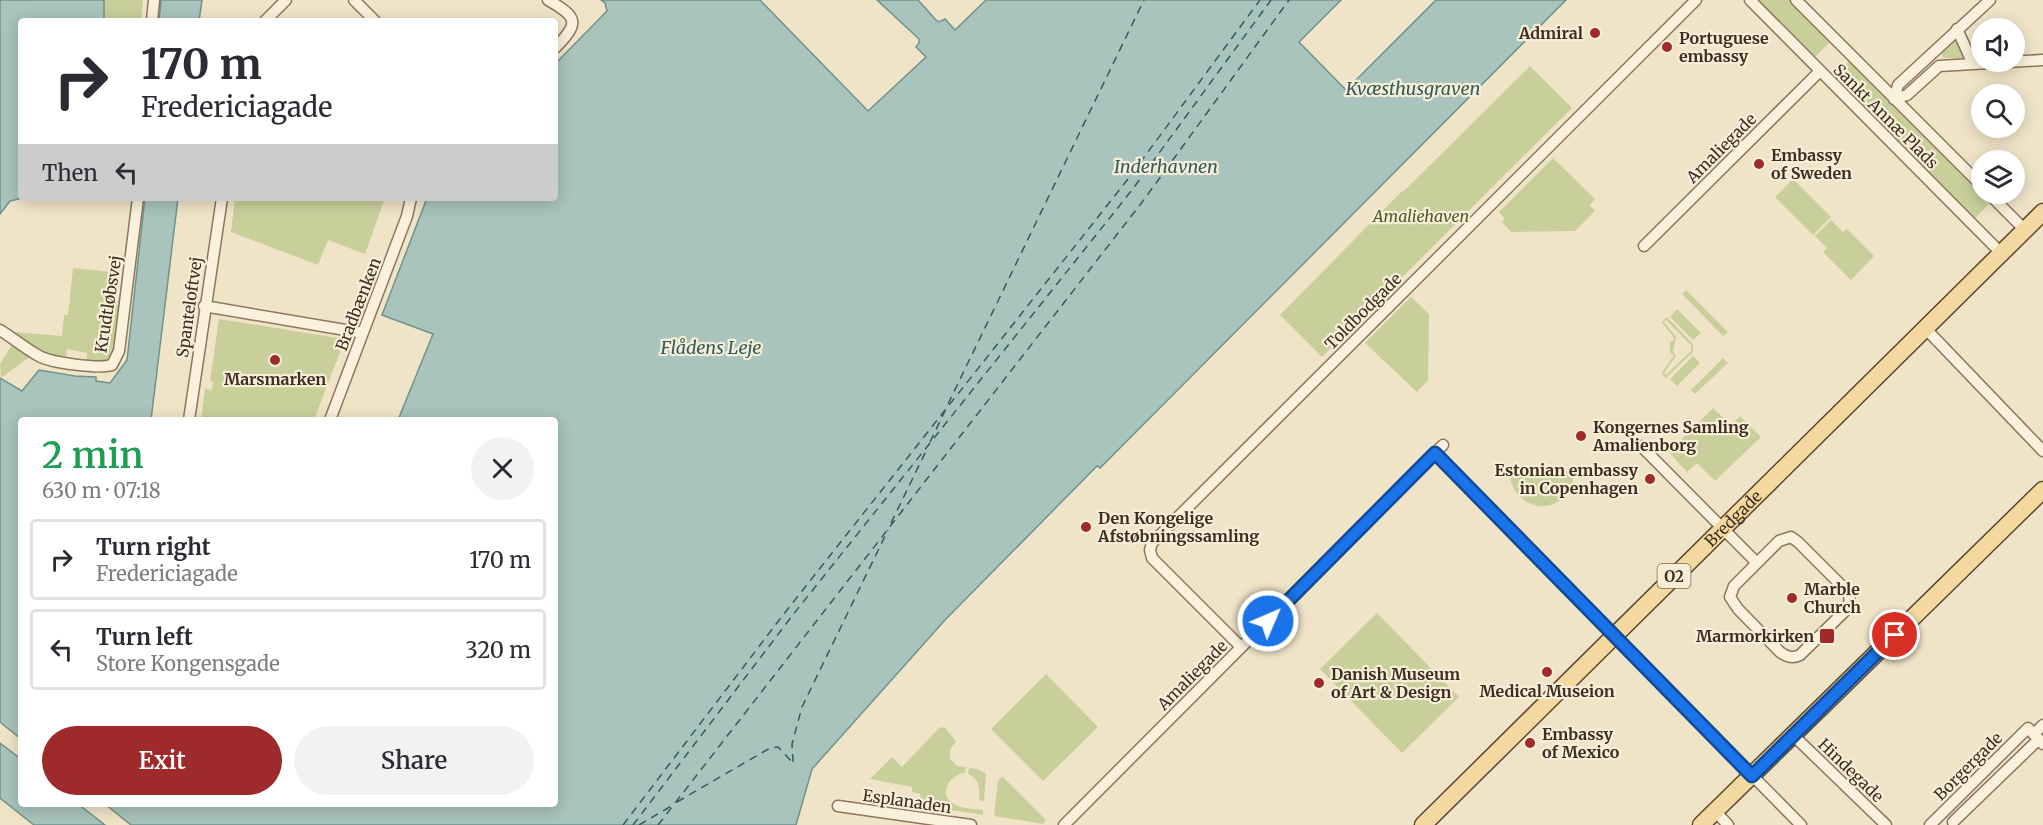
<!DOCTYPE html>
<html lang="en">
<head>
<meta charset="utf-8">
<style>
	:root { --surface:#fff; --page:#f2f2f3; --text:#2b2b33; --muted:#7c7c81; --line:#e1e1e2; --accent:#9e2a2b }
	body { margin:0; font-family:Merriweather,serif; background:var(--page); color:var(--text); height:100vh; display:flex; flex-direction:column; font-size:22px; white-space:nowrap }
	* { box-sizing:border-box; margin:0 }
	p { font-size:20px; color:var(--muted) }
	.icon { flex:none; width:33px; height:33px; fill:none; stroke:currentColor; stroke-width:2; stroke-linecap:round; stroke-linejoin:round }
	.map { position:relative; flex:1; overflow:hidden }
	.details { position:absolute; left:18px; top:417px; width:540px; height:390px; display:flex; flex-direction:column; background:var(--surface); border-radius:6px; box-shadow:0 3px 15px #0003 }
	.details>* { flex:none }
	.guide { position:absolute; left:18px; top:18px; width:540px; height:183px; border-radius:6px; box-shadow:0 3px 15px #0003; background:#fff; color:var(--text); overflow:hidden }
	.tools { position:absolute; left:1971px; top:18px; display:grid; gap:12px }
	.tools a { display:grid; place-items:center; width:54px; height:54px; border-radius:50%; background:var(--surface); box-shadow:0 3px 15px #0003; font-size:30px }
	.pin { position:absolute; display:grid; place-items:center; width:51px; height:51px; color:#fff; margin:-26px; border:3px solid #fff; border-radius:50%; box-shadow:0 2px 6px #0007 }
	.me { position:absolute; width:66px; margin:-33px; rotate:45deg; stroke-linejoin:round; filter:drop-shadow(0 0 4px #0008) }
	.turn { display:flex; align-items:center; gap:21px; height:126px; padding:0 24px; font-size:27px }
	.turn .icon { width:78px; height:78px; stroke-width:2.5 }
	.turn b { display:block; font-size:42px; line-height:51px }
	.then { display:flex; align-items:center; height:57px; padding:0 24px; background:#0003; gap:12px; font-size:22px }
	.round { display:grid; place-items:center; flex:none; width:63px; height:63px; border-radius:32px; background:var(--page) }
	.summary { display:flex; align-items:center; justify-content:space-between; height:102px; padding:0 24px }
	h1 { font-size:36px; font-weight:600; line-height:45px; color:#1e9e55 }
	.action { display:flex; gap:12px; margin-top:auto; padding:12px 24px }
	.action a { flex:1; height:69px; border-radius:36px; background:var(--accent); color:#fff; font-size:24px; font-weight:600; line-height:69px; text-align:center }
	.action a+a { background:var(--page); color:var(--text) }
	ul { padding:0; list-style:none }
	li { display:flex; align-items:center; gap:18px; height:81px; margin:0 12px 9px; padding:0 12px; border:3px solid var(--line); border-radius:6px }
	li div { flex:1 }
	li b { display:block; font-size:22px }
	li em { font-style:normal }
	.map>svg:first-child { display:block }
	.green { fill:#c9cf9b; fill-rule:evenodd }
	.water { fill:#a9c4bc; stroke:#6f938a; stroke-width:1.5 }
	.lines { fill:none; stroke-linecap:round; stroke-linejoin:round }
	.ferry { stroke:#2f5d5a; stroke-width:1.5; stroke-dasharray:8 6; stroke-linecap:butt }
	.minor-casing { stroke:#8d765c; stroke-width:13 }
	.primary-casing { stroke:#5b4430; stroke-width:19 }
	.minor { stroke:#faf1dc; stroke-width:10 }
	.primary { stroke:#f3d9a0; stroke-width:16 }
	.route-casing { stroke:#114b97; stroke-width:15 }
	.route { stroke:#1a73e8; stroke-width:10 }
	.poi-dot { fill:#9e2a2b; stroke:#f7eed8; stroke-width:2 }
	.labels { text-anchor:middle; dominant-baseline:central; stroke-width:4.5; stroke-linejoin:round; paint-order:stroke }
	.shield { fill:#f7eed8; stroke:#756857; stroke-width:1.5 }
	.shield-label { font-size:15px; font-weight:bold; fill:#3d2e20 }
	.poi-label { font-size:16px; font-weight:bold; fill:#3d2e20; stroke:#f7eed8; text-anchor:start }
	.street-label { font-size:16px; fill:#3d2e20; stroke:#f7eed8 }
	.park-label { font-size:16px; font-style:italic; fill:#4d5a26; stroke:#f7eed8 }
	.water-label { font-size:18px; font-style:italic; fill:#2f5d5a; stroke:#f7eed8 }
</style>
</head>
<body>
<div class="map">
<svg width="2043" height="825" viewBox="0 0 2043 825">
	<rect width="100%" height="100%" fill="#f0e4c8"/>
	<!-- green -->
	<path class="green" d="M104,0h39l-2,21h-37z
		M1755,0h37l38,37v5l-15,15h-4z
		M1957,38l7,20h-21l-2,-5z
		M1849,61h4l128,130 1,3 7,5 -1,6 -13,13 -4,-1 -138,-138 1,-4z
		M1530,66l42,42 -250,249 -42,-42 120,-122 6,-4z
		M1553,158l42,41 -5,6 5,6 -20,20 -64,1 -9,-10 3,-3 -6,-7z
		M1793,179l38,38 -18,18 -38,-38z
		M235,198h150l-20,56 -37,-14 -10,25 -87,-33z
		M1831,220l12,12 4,-3 27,27 -23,24 -28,-28 4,-4 -12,-12z
		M73,268l38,4 -3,27 13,2c-2,13 -2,55 -15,60 -6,2 -14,1 -20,1l1,-9 -20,-4 -1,9 -23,-5 -29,-19v-2l48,4 2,-21h4z
		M1686,290l42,42 -5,4 -41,-42z
		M1411,297l18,17 -1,66 -11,12 -52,-49z
		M1677,309l24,24 -8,7 -23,-23z
		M1667,317l26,27v8l-27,26 -4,-4 1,-3 11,-16 -4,-2v-11l4,-2c-1,-7 -9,-11 -12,-18zM1666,320l25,25v6l-25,24 -2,-2 12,-17 -3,-5 3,-14 -12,-15z
		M219,319l126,20 -31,81h-113l4,-31 7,1 1,-8 -3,-1z
		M13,343l18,13 -30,22 -1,-14z
		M1693,356l7,7 -23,23 -7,-7z
		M1723,358l5,5 -33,31 -4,-4z
		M1713,408l18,17 9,-9 21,21 -46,44 -18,-18 -10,9 -18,-20z
		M1509,470l65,1c-2,48 -63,46 -65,-1z
		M1377,613l82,84 -57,56 -82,-84z
		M1046,674l52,53 -55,54 -52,-52z
		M940,727l5,1 11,13 -6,9v9l7,7 9,1 -1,6c-15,1 -28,21 -11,31 8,5 21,5 29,6v5l-63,-10v-11l-8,-2v-5l-42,-8 22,-22 10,10z
		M969,768l9,1 8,5 -2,27 -5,-1c1,-12 1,-20 -11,-26z
		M1003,777l43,43 -3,4 -49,-8 4,-36z"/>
	<!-- water -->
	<path class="water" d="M0,0h104v21h-83v177h2l-13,3 -10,13z
		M161,0h41l-3,21h-40z
		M601,0h159l108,111 58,-54 -10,-10 3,-4v-4l-42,-39h41l18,20 3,2 6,-3 10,11 31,-30h355l-42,42 47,48 90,-90h130l-466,468 -3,-2 -152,154 -133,149 -16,56h-665l-26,-21h450v-384h-157l35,-86 -51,-19 45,-117h128v-134l52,-53 -2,-8z
		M145,198h33l-27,222h-130v319l-21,-17v-344l22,13 17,-21 36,6 21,1v4l14,2 17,-23z
		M0,743l21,16v45h57l27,21h-71l-34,-27z"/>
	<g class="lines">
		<!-- ferry -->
		<path class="ferry" d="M948,404l196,-404
			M930,442l15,-31
			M891,523l36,-74
			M793,762l-1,-18 10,-37 86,-177
			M677,802l93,-54 8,-1 14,15
			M623,825l160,-210 345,-436 132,-179
			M633,825l159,-209 340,-426 139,-190
			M639,825l34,-20
			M658,825l485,-624 146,-201"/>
		<defs>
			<path id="minor" d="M354,0l21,21
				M548,0c30,17 32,23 7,48
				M1750,0l251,253
				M1796,0l186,186
				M1990,0l-92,85 -4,14 13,-4 32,-29 104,-6
				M152,21l2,-21
				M265,21l21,-21
				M1957,29l16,35
				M1989,194l36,36
				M1644,246l176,-175
				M204,306l159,27
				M1925,328l118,123
				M0,330c13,8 26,19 39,26 13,7 59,13 73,9l7,-14 19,-153
				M189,420l33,-222
				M330,420l77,-204 4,-18
				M1641,446l116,117
				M1435,453l366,372
				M1791,537l7,5 48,48c6,8 4,14 -2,22l-44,43c-7,4 -13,2 -20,-3l-42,-43 -8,-12 4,-11 45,-45z
				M1241,647l-89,-89 -2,-8 2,-7 544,-543
				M2034,734l9,-9
				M1794,736l92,89
				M838,806l133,19
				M1715,811l13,14
				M1953,822l86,-83
				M1064,825l379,-380
				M1930,825l98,-97 15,16"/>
			<g id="primary">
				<path id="s1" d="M1423,825l620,-613"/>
				<path d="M1701,825l342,-335"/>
			</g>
		</defs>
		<!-- minor casing -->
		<use href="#minor" class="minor-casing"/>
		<!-- primary casing -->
		<use href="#primary" class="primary-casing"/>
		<!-- minor -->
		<use href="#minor" class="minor"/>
		<!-- primary -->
		<use href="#primary" class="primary"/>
	</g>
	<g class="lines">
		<defs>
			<path id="route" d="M1268,621l167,-168 317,323 143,-141"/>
		</defs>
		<!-- route casing -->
		<use href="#route" class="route-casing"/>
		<!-- route -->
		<use href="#route" class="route"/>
	</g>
	<!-- markers -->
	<g class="poi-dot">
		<circle cx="1595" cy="33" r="6"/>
		<circle cx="1667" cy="47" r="6"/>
		<circle cx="1759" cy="164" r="6"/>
		<circle cx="275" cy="360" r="6"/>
		<circle cx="1581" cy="436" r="6"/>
		<circle cx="1650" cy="479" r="6"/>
		<circle cx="1086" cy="527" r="6"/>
		<circle cx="1792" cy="598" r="6"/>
		<rect x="1819" y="628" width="16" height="16" rx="3"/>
		<circle cx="1547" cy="672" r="6"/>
		<circle cx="1319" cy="683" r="6"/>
		<circle cx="1530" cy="743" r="6"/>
	</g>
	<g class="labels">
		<!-- shield labels -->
		<rect class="shield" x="1657.5" y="564" width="33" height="24" rx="4.5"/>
		<g class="shield-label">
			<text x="1674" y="576">O2</text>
		</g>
		<!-- poi labels -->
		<g class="poi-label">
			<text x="1583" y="33" text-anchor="end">Admiral</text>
			<text x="1679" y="38">Portuguese<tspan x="1679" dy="18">embassy</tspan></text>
			<text x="1771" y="155">Embassy<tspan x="1771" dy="18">of Sweden</tspan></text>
			<text x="275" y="379" text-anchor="middle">Marsmarken</text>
			<text x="1593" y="427">Kongernes Samling<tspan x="1593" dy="18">Amalienborg</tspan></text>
			<text x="1638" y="470" text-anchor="end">Estonian embassy<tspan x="1638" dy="18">in Copenhagen</tspan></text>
			<text x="1098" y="518">Den Kongelige<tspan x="1098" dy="18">Afstøbningssamling</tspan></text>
			<text x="1804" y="589">Marble<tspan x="1804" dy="18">Church</tspan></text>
			<text x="1814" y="636" text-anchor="end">Marmorkirken</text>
			<text x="1331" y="674">Danish Museum<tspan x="1331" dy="18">of Art &amp; Design</tspan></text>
			<text x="1547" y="691" text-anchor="middle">Medical Museion</text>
			<text x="1542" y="734">Embassy<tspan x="1542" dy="18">of Mexico</tspan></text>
		</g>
		<!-- street labels -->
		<g class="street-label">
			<text transform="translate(1886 116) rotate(45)">Sankt Annæ Plads</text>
			<text transform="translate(1721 148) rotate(-45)">Amaliegade</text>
			<text transform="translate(108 304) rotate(-81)">Krudtløbsvej</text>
			<text transform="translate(358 304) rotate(-69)">Bradbænken</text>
			<text transform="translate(189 307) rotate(-82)">Spanteloftvej</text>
			<text transform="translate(1363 311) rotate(-45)">Toldbodgade</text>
			<text stroke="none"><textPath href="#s1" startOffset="436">Bredgade</textPath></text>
			<text transform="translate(1192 675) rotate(-45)">Amaliegade</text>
			<text transform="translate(1968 766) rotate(-45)">Borgergade</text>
			<text transform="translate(1851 770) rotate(44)">Hindegade</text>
			<text transform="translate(907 801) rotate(8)">Esplanaden</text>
		</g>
		<!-- park labels -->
		<g class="park-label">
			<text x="1421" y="216">Amaliehaven</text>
		</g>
		<!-- water labels -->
		<g class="water-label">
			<text x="1413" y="88">Kvæsthusgraven</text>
			<text x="1166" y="166">Inderhavnen</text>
			<text x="711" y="347">Flådens Leje</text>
		</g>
	</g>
</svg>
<div class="tools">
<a><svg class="icon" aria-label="sound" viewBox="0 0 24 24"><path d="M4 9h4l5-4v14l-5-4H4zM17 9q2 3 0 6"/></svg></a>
<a><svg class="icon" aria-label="search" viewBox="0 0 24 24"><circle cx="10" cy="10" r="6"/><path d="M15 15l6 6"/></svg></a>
<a><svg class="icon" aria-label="layers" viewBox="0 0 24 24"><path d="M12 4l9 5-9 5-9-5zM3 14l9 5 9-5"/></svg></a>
</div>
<div class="pin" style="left:1895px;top:635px;background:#d93025"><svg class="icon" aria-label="arrive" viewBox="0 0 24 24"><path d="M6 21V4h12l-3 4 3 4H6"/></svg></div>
<svg class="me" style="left:1268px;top:621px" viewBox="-20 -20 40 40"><circle r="17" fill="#1a73e8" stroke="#fff" stroke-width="3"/><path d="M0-11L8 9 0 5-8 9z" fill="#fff"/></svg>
<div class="guide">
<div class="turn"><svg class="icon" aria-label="right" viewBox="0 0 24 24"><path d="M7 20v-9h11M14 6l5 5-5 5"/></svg><div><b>170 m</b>Fredericiagade</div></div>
<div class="then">Then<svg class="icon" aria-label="left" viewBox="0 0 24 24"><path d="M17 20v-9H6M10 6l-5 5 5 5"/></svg></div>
</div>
<section class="details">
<div class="summary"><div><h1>2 min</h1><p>630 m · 07:18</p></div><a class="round"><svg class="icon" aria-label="close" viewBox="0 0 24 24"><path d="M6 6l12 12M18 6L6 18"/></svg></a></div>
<ul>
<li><svg class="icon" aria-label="right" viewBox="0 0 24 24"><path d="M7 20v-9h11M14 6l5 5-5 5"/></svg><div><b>Turn right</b><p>Fredericiagade</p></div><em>170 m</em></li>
<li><svg class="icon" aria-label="left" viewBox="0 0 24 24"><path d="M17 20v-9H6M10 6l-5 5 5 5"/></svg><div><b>Turn left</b><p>Store Kongensgade</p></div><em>320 m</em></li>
</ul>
<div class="action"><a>Exit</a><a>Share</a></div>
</section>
</div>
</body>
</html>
